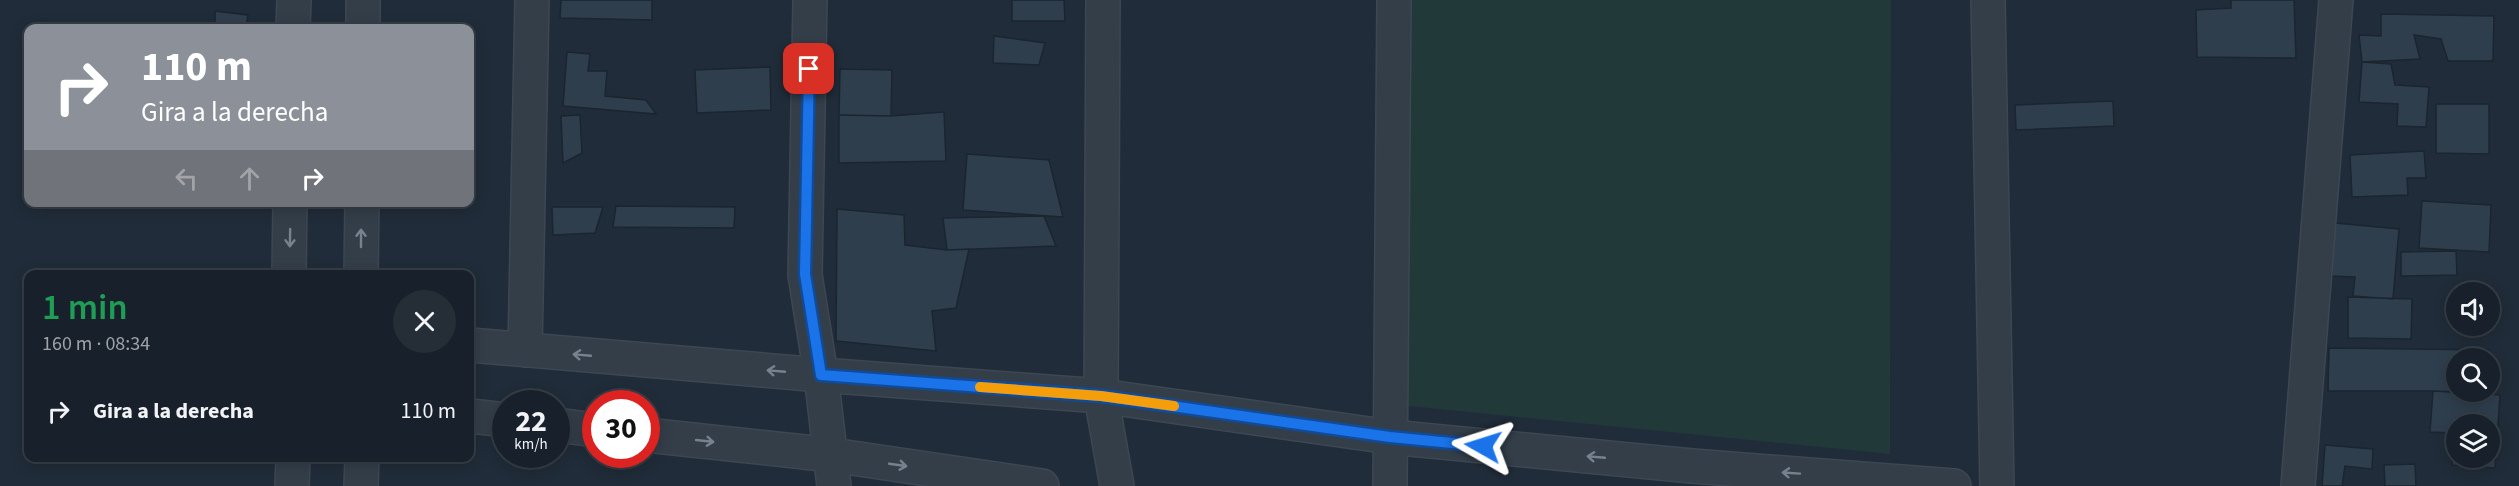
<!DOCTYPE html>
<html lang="es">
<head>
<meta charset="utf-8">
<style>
	:root { --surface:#18212b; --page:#252e37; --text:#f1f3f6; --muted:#9fa3a9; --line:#363e47 }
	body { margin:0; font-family:"Source Sans 3",sans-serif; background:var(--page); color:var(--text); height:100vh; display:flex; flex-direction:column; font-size:22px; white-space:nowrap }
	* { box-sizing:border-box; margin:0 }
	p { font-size:20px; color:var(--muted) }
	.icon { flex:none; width:33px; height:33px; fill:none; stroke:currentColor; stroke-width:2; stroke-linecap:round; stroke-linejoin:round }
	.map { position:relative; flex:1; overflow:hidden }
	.side { position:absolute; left:24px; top:270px; width:450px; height:192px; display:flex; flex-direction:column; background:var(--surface); border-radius:12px; box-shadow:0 3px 15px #0003,0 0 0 2px var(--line) }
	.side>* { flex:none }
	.top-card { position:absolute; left:24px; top:24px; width:450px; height:183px; border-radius:12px; box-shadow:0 3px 15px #0003,0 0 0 2px var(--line); background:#8c9099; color:#fff; overflow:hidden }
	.tools { position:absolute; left:2446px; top:282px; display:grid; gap:12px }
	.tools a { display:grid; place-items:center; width:54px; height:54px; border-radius:50%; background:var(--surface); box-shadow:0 3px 15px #0003,0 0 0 2px var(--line); font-size:30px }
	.speed { position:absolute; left:492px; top:390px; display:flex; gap:12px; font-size:30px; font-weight:700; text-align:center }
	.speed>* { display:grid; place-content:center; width:78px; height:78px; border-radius:50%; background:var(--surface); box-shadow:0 3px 15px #0003,0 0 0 2px var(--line); line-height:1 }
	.speed small { font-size:15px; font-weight:400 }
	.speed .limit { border:9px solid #d22; background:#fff; color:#111 }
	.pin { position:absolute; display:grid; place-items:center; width:51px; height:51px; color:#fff; margin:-26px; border-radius:12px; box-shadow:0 3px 9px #0006 }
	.me { position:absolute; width:66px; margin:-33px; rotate:276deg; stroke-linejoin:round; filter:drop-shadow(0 0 4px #0008) }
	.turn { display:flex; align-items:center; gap:21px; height:126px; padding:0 18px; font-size:27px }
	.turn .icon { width:78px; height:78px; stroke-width:2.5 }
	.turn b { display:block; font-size:42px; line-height:51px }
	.lanes { display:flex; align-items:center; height:57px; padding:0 18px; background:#0003; justify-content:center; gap:30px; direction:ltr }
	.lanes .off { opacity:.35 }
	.round { display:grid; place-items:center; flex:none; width:63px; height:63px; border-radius:32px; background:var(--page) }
	.headline { display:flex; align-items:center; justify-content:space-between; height:102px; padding:0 18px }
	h1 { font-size:36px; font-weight:600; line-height:45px; color:#1e9e55 }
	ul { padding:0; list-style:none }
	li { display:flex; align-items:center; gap:18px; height:78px; padding:0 18px }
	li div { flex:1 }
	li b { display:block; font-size:22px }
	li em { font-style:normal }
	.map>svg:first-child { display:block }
	.green { fill:#22393a }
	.building { fill:#2f3e4d; stroke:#1b2530; stroke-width:1.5; fill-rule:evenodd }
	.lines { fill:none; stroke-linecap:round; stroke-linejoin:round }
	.minor-casing { stroke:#3d4753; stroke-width:36 }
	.minor { stroke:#333e49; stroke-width:33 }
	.oneway { stroke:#77828e }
	.route-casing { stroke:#114b97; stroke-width:15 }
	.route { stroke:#1a73e8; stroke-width:10 }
	.slow { stroke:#f59e0b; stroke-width:10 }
</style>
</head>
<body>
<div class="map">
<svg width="2519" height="486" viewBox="0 0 2519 486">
	<rect width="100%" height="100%" fill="#202c39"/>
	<!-- green -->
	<path class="green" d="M1391,0h500l-1,454 -501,-50z"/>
	<!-- building -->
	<path class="building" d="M561,0h91v20l-92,-2z
		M1012,0h52l1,21h-53z
		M2231,0h63l2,58 -99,-1 -1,-47 35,-2z
		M215,11l33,4 -2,13h-31z
		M2381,14l113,2 -1,45h-45l-7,-22 -27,-4 6,24 -58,3 -3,-27 22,1z
		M994,36l51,7 -6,22 -46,-2z
		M567,52l23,2 -2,17h19l-2,25 41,4 10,14 -93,-8z
		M2362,62l29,2 4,21 34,2 -3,40 -29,-1 1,-22 -39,-2z
		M770,67l1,43 -74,3 -2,-43z
		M840,69l52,1 -1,46 -52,-1z
		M2113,101l1,25 -98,4 -1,-25z
		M2436,104h53v50l-53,-1z
		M944,112l2,49 -107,2v-48l52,1z
		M580,115l2,38 -19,10 -2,-47z
		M2424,151l2,27h-19l1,17 -56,2 -2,-42z
		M967,154l82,6 14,57 -100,-7z
		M2422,201l69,4 -2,47 -70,-4z
		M616,206l119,1 -1,21 -121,-1z
		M552,207h51l-8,26 -42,2z
		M837,209l67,6 1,30 42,5 22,-1 -13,59 -24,3 4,40 -100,-10z
		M1044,216l12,30 -109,4 -4,-32z
		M2335,223l64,6 -6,70 -40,-3 2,-19 -25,-1z
		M2456,251l1,24 -56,1v-24z
		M2348,297l64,2 -1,40 -63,-1z
		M2329,348l160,2v8h-32v34l30,1 -54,-2h-105z
		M2433,391l67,4 -5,73 -43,-3 2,-32 -24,-1zM2457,424h33v34h-33z
		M2325,445l48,4 -1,20 -27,-3 -3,20h-20z
		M2415,464l1,22h-31l-1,-21z"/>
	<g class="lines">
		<defs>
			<path id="minor" d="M810,0l-5,275 16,100 13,111
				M1103,0l-2,396 16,90
				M1988,0l9,486
				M293,28l1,-28
				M363,28v-28
				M289,274l1,-72
				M361,274l1,-72
				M470,345l351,30 280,21 289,41 302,29 262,20
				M525,350l7,-350
				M470,416l36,4
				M556,425l40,5
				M646,435l186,20 210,31
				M292,486l1,-28
				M361,486l1,-28
				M1390,486l4,-486
				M2298,486l38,-486"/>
		</defs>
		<!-- minor casing -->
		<use href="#minor" class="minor-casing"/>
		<!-- minor -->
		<use href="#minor" class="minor"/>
	</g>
	<!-- one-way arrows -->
	<defs><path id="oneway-shaft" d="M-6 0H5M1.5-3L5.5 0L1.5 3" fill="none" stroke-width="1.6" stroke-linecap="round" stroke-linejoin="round" transform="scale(1.5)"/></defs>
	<g class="oneway">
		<use href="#oneway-shaft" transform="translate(290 238) rotate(91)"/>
		<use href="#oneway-shaft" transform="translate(361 238) rotate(-90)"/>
		<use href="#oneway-shaft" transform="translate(582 355) rotate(-175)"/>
		<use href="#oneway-shaft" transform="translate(776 371) rotate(-175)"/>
		<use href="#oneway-shaft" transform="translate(705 441) rotate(6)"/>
		<use href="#oneway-shaft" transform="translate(1596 457) rotate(-175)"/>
		<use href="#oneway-shaft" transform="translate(898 465) rotate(8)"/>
		<use href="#oneway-shaft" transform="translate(1791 473) rotate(-176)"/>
	</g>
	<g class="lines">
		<defs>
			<path id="route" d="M809,69l-4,205 16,101 280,21 289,41 93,9"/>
		</defs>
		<!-- route casing -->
		<use href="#route" class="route-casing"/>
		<!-- route -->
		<use href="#route" class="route"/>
		<!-- slow -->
		<path class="slow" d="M980,387l121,9 73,10"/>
	</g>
</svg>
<div class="tools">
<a><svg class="icon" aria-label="sound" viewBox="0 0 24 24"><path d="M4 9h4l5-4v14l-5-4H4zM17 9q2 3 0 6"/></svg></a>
<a><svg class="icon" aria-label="search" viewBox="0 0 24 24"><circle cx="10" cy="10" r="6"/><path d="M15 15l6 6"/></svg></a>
<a><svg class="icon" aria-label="layers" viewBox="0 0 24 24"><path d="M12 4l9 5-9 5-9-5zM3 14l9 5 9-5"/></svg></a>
</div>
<div class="speed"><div>22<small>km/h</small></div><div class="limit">30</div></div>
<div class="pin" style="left:809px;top:69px;background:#d93025"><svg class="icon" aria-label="arrive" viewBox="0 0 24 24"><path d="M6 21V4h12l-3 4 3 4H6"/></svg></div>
<svg class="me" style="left:1483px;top:446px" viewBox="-20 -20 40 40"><path d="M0-17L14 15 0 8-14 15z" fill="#1a73e8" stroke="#fff" stroke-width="4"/></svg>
<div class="top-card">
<div class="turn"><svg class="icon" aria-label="right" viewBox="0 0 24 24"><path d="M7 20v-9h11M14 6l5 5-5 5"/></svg><div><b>110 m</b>Gira a la derecha</div></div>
<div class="lanes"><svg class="icon off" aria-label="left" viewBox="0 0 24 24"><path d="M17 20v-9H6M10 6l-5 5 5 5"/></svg><svg class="icon off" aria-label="ahead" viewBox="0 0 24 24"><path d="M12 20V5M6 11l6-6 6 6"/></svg><svg class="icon" aria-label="right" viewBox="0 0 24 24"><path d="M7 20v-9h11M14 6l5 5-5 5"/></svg></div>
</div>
<section class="side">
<div class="headline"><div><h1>1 min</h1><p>160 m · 08:34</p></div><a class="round"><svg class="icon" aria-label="close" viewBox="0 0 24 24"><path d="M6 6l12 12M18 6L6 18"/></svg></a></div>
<ul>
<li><svg class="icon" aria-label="right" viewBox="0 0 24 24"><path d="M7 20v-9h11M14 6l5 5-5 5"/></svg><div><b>Gira a la derecha</b></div><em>110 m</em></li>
</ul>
</section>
</div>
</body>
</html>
